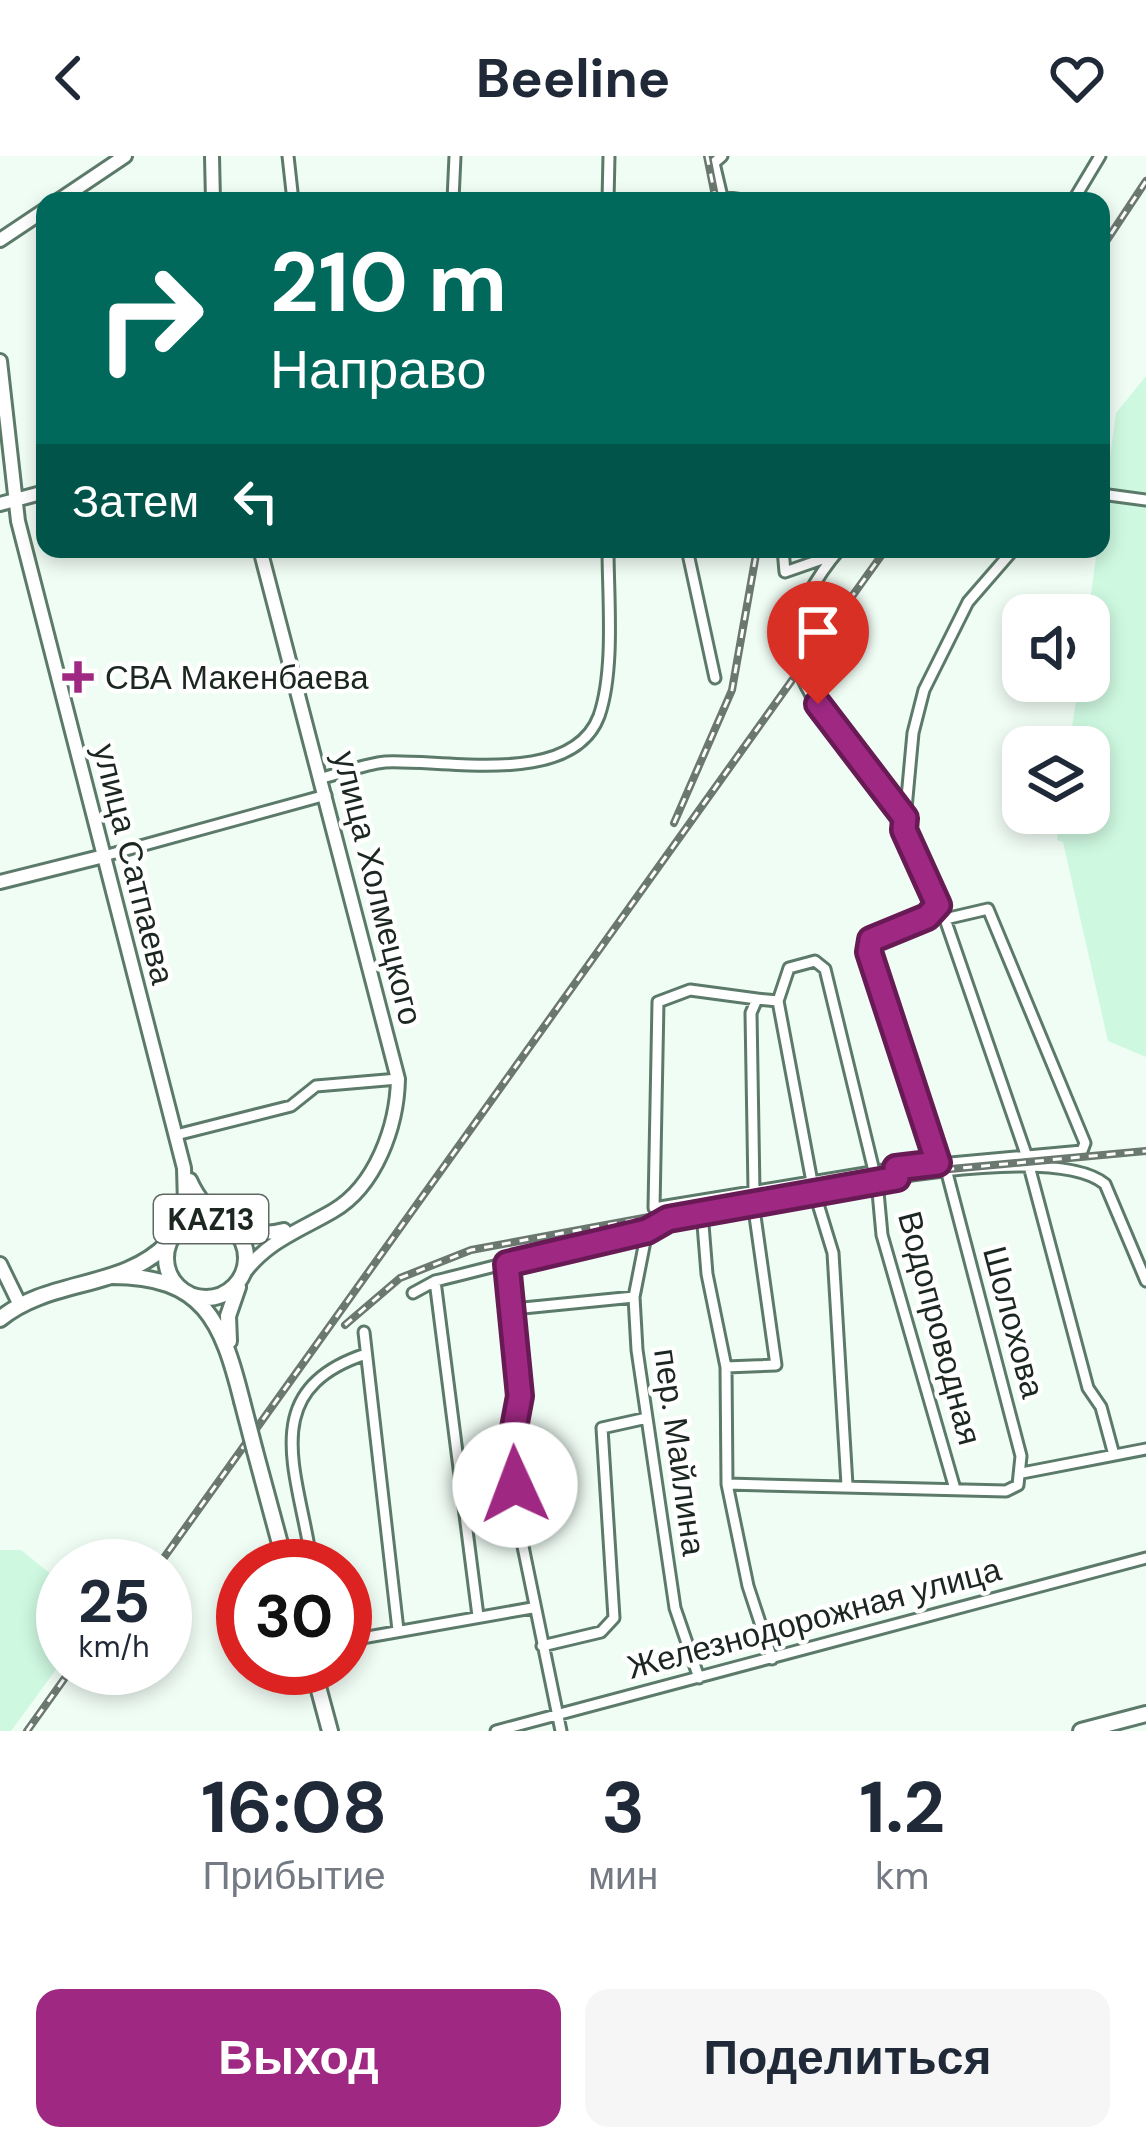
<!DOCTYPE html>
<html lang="ru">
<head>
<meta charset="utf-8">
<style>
	:root { --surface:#fff; --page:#f6f6f7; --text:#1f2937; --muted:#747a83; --accent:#9e2882 }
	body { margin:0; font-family:"DM Sans",sans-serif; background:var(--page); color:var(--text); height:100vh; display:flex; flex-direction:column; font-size:45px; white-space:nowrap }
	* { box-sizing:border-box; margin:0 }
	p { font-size:39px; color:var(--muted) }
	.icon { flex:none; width:66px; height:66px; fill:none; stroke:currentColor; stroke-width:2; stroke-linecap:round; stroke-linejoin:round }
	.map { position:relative; height:1575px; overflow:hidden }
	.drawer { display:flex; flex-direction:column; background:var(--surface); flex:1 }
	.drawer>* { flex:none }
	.banner { position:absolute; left:36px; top:36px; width:1074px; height:366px; border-radius:24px; box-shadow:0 6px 18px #0003; background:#00695c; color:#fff; overflow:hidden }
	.tools { position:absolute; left:1002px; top:438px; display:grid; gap:24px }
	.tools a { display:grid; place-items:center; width:108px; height:108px; border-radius:24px; background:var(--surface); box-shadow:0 6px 18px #0003; font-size:60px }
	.speed { position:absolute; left:36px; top:1383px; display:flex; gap:24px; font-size:60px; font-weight:700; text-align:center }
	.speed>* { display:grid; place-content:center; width:156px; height:156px; border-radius:50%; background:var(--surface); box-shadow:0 6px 18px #0003; line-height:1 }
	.speed small { font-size:30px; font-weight:400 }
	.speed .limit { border:18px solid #d22; background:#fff; color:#111 }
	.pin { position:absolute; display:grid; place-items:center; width:102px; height:102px; color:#fff; margin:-123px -51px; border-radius:50% 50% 50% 0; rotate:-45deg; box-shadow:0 0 12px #0007 }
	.pin .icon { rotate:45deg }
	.me { position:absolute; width:132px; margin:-66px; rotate:358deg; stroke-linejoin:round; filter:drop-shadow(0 0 9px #0008) }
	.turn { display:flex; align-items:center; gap:42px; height:252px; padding:0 36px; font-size:54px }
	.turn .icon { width:156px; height:156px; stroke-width:2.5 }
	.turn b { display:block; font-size:84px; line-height:102px }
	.then { display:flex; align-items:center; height:114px; padding:0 36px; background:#0003; gap:24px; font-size:45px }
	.eta { display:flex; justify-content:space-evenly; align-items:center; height:204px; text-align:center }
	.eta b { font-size:72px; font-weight:700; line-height:84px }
	.button { display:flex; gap:24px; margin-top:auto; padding:24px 36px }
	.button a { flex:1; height:138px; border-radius:24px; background:var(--accent); color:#fff; font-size:48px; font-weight:700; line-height:138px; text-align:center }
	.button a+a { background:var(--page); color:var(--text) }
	header { display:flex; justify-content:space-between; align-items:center; height:156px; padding:0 36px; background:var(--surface); font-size:54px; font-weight:700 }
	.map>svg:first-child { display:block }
	.built { fill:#cef8e0 }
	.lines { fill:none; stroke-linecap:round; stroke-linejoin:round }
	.street-casing { stroke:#5c7a69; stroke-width:15 }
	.secondary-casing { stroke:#5c7a69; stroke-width:18 }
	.primary-casing { stroke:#5c7a69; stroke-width:20 }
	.street { stroke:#fff; stroke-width:9 }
	.secondary { stroke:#fff; stroke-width:12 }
	.primary { stroke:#fff; stroke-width:14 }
	.rail-casing { stroke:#6b7870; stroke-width:8 }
	.rail { stroke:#fff; stroke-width:3; stroke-dasharray:9; stroke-linecap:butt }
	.primary-bridge-casing { stroke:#5c7a69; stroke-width:20; stroke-linecap:butt }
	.primary-bridge { stroke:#fff; stroke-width:14 }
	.route-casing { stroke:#671a54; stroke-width:30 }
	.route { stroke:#9e2882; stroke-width:21 }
	.poi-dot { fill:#9e2882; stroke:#fff; stroke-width:4.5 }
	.labels { text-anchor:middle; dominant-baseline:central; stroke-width:9; stroke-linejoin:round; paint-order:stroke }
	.shield { fill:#fff; stroke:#5f6863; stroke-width:3 }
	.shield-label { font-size:30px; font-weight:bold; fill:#1b2720 }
	.poi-label { font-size:33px; fill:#1b2720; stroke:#fff; text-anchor:start }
	.street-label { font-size:33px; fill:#1b2720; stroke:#fff }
</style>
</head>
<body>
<header><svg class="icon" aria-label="back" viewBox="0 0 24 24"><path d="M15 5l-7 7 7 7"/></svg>Beeline<svg class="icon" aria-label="heart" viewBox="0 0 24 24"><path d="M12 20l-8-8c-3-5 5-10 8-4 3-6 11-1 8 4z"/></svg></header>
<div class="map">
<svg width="1146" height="1575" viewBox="0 0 1146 1575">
	<rect width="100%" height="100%" fill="#f0fdf5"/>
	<!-- built -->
	<path class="built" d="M1146,220v681l-38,-16 -45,-199 -6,-2 3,-27h29v-66h-20l10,-66h10l-1,-66 28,-202z
		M0,1394h21l42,34v76l-52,71h-11z"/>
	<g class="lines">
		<defs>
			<path id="street" d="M288,0l5,45
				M722,0l-8,7 9,38
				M722,41l28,4
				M448,45l5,-1 2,-44
				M608,45l1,-45
				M1073,45l27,-45
				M1101,338l45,6
				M687,393l28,129
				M783,393l2,23 49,-17
				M840,393c-21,24 -49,67 -46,100 4,51 80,127 111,169
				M1014,393l-46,53 -44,88 -11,43 -9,97 41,89 82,238
				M322,622c20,-5 43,-14 63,-16 59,-3 187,26 214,-46 16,-46 9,-119 9,-167
				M104,700l222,-61
				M757,843l-67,-9 -32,12 -4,206 242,-40 186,-17 3,-8 -97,-234 -43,10
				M176,979l115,-29 25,-20 82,-7
				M937,1007l-68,-211 2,-12 56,-23 11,-12
				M1029,1010l59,222 13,19 13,48
				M877,1025l5,54 73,254
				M812,1026l-34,-181 11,-33 26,-7 10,8 49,202
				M754,1035l-3,-178 6,-14 21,2
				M814,1035l19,62 14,232
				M702,1056l5,62 19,93 1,117 21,102 24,73
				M647,1075l-13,66 3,53 38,258 24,70
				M507,1108l13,132 -9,48 8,83 42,204
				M435,1125l43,335
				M413,1137l22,-12c111,-26 589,-163 670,-97l41,97
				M513,1153l121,-12
				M364,1176l34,298
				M726,1211l50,-2 -23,-163
				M1022,1317l124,-24
				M727,1328l279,7 12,-6 3,-29 -74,-283
				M312,1410c-11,-88 -60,-175 54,-212
				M345,1485l187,-33
				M542,1490l59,-14 13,-14 -12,-190 45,-10
				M496,1575l650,-173"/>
			<path id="secondary" d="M212,0l1,45
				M58,45l67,-45
				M0,84l45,-30
				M0,205l18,160 166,647 1,36 -12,32
				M0,348l45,-12
				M0,726l104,-26
				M190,1024c16,36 52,62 94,50
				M0,1108l20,41
				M241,1121c24,-35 56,-45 92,-66 43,-25 64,-85 65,-132l-138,-530"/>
			<path id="primary" d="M166 1102a40 40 0 1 1 80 0a40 40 0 1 1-80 0Z
				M112,1120c92,0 110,45 130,125
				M0,1163c49,-41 123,-29 168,-76
				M229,1185l-1,-25 10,-29
				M255,1295l31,115
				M313,1512l17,63
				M1081,1575l65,-17"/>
		</defs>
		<!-- street casing -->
		<use href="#street" class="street-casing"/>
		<!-- secondary casing -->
		<use href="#secondary" class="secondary-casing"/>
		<!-- primary casing -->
		<use href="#primary" class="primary-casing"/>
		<!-- street -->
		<use href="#street" class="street"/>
		<!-- secondary -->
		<use href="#secondary" class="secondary"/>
		<!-- primary -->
		<use href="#primary" class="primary"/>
		<defs>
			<path id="rail" d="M707,0l9,45
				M1101,93l45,-68
				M674,667l58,-133 25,-141
				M345,1169l55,-47 71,-28 393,-73 282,-26
				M158,1410l728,-1017
				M27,1575l45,-63"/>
		</defs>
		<!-- rail casing -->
		<use href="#rail" class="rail-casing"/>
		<!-- rail -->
		<use href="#rail" class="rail"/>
		<defs>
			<path id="primary-bridge" d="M242,1245l13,50"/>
		</defs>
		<!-- primary-bridge casing -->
		<use href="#primary-bridge" class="primary-bridge-casing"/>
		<!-- primary-bridge -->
		<use href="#primary-bridge" class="primary-bridge"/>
	</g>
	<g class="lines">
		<defs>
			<path id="route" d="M515,1329l-4,-41 9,-48 -13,-132 140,-33 21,-12 229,-41 -1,-10 42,-5 -69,-211 2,-12 56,-23 11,-12 -34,-75 1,-12 -87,-114"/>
		</defs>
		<!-- route casing -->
		<use href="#route" class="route-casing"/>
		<!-- route -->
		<use href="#route" class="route"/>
	</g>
	<!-- markers -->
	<path class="poi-dot" d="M72 503h12v12h12v12h-12v12h-12v-12h-12v-12h12z"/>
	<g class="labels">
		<!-- shield labels -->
		<rect class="shield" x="154" y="1039" width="114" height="48" rx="9"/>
		<g class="shield-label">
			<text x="211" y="1063">KAZ13</text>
		</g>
		<!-- poi labels -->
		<g class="poi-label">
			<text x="105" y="521">СВА Макенбаева</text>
		</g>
		<!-- street labels -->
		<g class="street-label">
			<text transform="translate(134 708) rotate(76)">улица Сатпаева</text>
			<text transform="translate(378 732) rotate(76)">улица Холмецкого</text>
			<text transform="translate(1014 1166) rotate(75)">Шолохова</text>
			<text transform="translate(940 1172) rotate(75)">Водопроводная</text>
			<text transform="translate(680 1296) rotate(82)">пер. Майлина</text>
			<text transform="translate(814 1462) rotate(-15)">Железнодорожная улица</text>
		</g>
	</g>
</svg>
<div class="tools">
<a><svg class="icon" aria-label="sound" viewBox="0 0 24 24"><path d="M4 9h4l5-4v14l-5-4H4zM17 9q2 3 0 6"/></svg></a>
<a><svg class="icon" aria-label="layers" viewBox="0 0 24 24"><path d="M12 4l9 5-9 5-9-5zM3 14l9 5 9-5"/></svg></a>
</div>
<div class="speed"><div>25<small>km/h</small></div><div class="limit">30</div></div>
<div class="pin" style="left:818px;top:548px;background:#d93025"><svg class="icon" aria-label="arrive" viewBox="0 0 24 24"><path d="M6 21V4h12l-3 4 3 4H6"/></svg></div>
<svg class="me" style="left:515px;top:1329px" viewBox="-20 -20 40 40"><circle r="19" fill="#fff"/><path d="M0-13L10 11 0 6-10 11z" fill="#9e2882"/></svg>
<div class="banner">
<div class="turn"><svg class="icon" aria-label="right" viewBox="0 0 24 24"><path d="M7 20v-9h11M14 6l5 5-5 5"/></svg><div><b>210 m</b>Направо</div></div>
<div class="then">Затем<svg class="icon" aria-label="left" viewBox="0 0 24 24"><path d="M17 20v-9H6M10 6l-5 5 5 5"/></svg></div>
</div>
</div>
<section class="drawer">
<div class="eta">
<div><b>16:08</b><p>Прибытие</p></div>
<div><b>3</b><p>мин</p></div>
<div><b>1.2</b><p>km</p></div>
</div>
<div class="button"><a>Выход</a><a>Поделиться</a></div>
</section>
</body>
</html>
